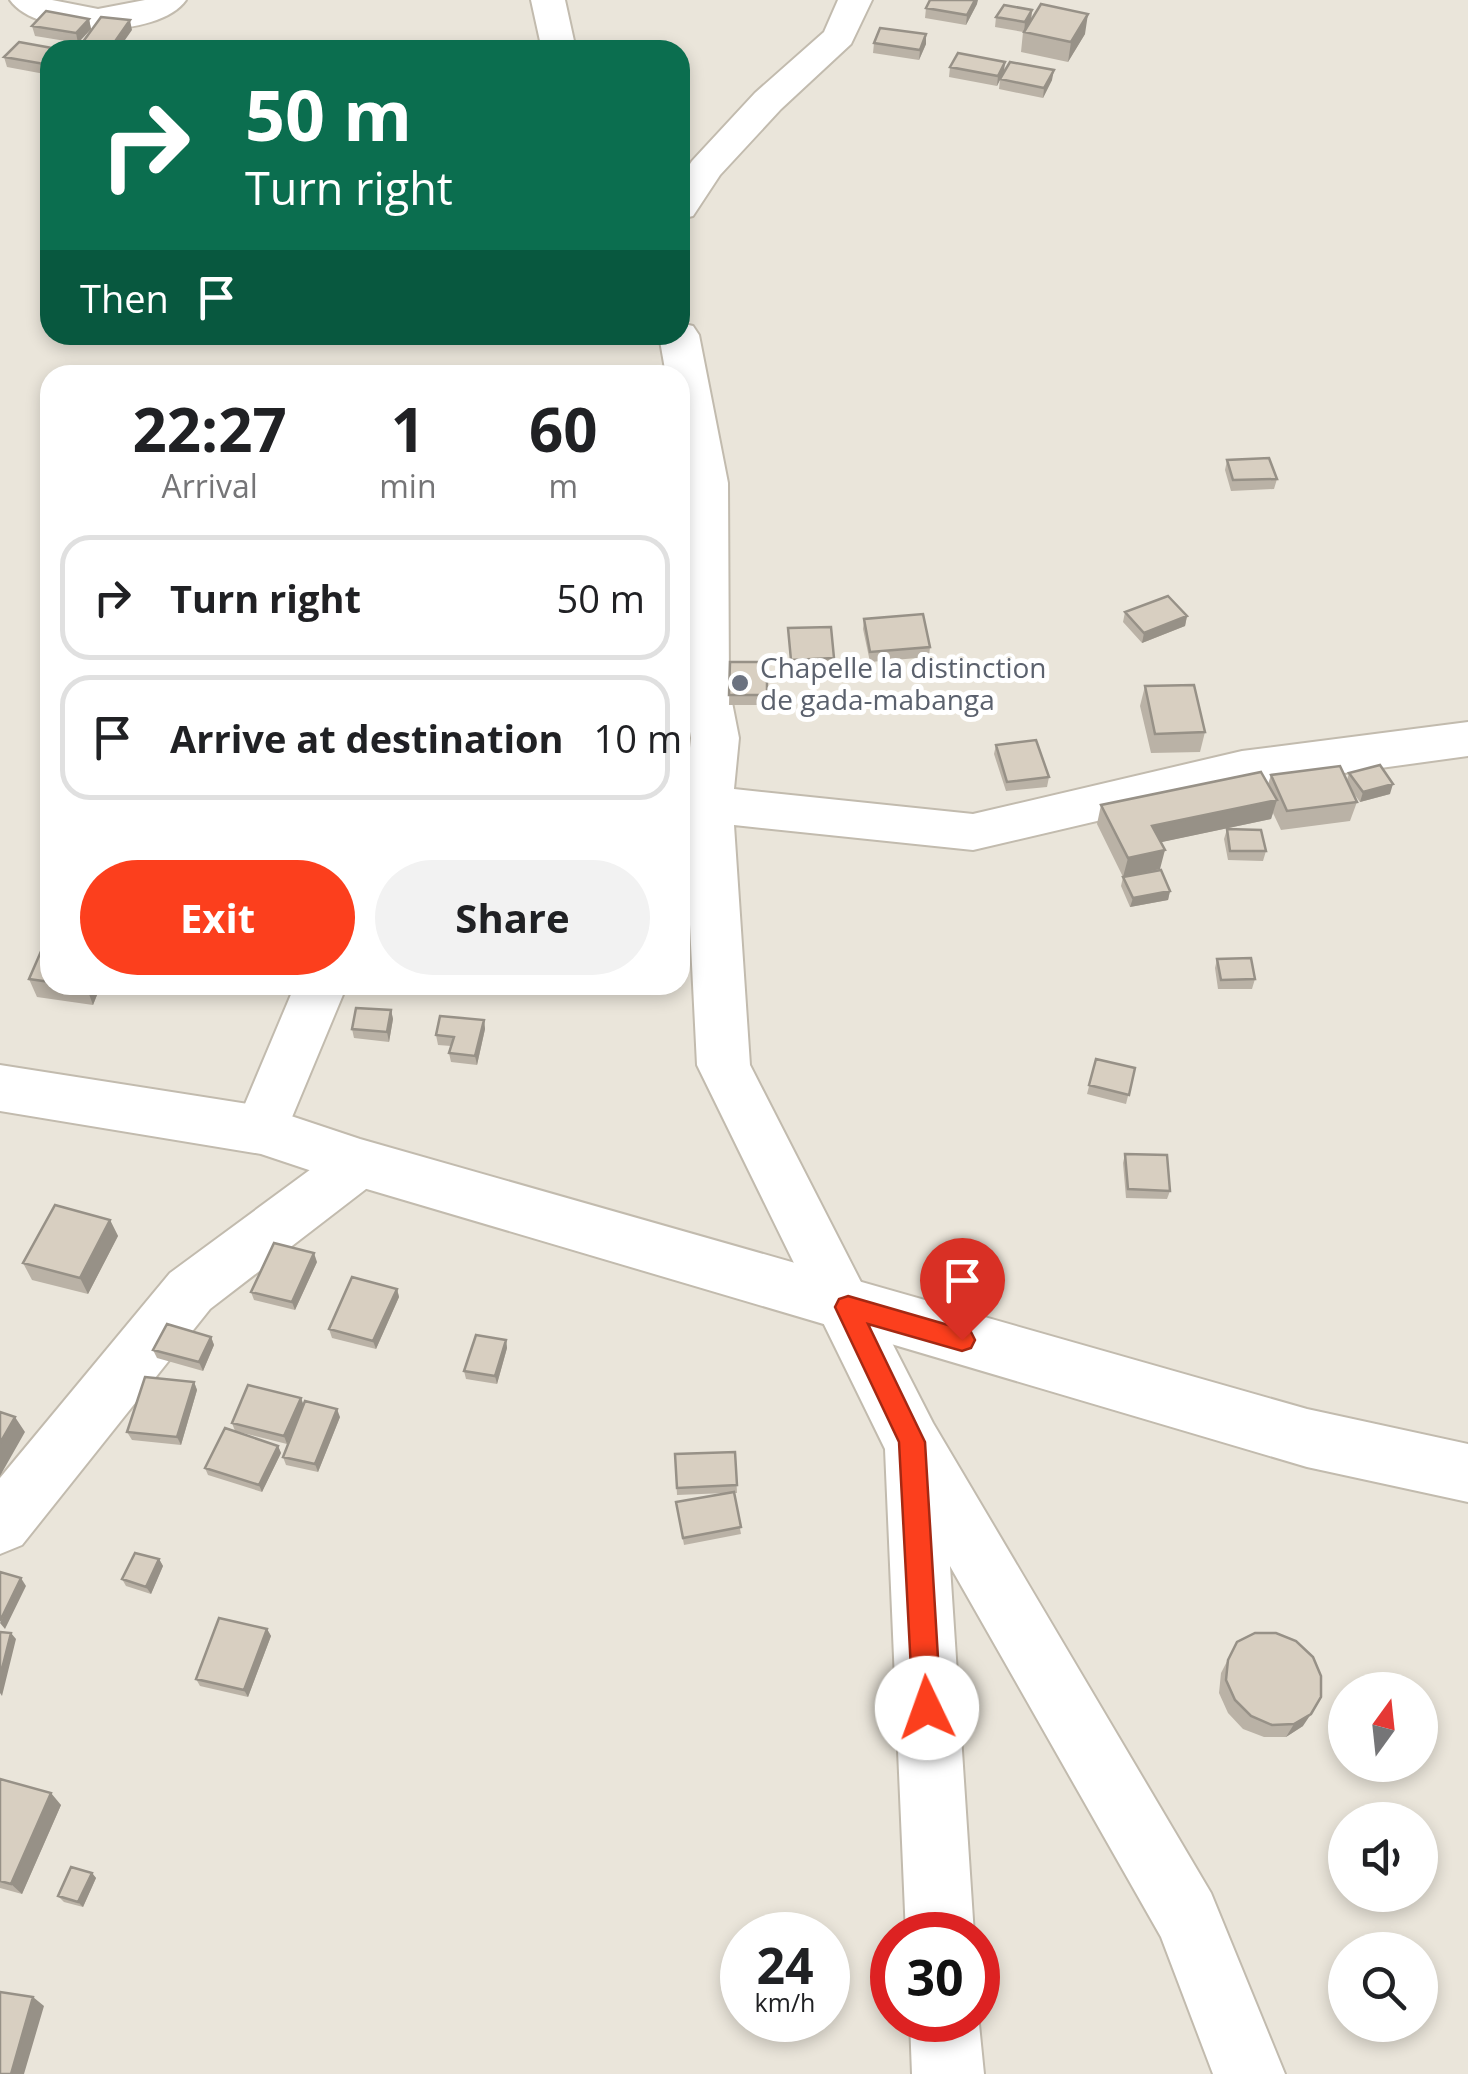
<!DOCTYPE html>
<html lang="en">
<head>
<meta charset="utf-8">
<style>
	:root { --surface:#fff; --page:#f2f2f2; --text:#202124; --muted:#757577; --line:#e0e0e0; --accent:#fc3f1d }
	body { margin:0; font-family:"Open Sans",sans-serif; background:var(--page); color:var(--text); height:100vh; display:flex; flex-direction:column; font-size:38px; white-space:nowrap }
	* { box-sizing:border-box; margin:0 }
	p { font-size:32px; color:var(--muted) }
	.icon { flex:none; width:55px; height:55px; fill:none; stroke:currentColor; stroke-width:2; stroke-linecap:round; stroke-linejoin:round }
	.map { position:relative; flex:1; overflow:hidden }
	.drawer { position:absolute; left:40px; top:365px; width:650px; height:630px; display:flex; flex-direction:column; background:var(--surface); border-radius:30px; box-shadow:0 5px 15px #0003 }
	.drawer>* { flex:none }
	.banner { position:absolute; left:40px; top:40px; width:650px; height:305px; border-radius:30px; box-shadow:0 5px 15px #0003; background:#0b6e4f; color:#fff; overflow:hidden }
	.needle { width:65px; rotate:15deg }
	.fabs { position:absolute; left:1328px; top:1672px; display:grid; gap:20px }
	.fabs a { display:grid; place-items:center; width:110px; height:110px; border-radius:50%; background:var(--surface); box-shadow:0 5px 15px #0003; font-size:50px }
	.speed { position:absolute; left:720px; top:1912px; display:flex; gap:20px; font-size:50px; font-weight:700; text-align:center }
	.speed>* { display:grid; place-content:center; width:130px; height:130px; border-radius:50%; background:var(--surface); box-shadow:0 5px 15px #0003; line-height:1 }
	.speed small { font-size:25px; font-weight:400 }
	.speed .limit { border:15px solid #d22; background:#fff; color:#111 }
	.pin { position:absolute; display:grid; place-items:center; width:85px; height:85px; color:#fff; margin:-102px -42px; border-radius:50% 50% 50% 0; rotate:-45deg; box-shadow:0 0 10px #0007 }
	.pin .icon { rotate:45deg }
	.me { position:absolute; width:110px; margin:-55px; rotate:357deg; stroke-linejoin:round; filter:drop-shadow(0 0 8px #0008) }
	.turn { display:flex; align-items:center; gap:35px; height:210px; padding:0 40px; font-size:45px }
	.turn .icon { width:130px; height:130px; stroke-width:2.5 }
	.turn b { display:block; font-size:70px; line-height:85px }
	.then { display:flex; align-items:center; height:95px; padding:0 40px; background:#0003; gap:20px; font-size:38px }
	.eta { display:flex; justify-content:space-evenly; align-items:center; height:170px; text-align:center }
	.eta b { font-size:60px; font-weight:700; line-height:70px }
	.button { display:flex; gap:20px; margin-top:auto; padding:20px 40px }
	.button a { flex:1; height:115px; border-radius:60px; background:var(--accent); color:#fff; font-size:40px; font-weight:700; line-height:115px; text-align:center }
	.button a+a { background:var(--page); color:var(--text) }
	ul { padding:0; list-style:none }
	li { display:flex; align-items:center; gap:30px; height:125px; margin:0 20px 15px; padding:0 20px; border:5px solid var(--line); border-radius:30px }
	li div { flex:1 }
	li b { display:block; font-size:38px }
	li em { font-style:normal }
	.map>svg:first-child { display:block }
	.residential { fill:#eae5da; fill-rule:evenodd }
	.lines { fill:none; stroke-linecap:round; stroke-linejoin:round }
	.minor-casing { stroke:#c2bbae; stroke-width:4 }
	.tertiary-casing { stroke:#c2bbae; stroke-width:4 }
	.minor { fill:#fff; fill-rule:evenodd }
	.tertiary { fill:#fff; fill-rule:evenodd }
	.wall { fill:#bab2a6 }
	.shaded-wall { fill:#979187 }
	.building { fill:#d8cfc1; stroke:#979187; stroke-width:2.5 }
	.route { fill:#fc3f1d; stroke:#a42913; stroke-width:2.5 }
	.worship-dot { fill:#6b7280; stroke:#fff; stroke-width:4 }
	.labels { text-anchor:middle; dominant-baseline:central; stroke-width:10; stroke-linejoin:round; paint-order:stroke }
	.worship-label { font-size:28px; fill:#5b616d; stroke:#fff; text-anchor:start }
</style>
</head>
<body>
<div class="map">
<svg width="1468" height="2074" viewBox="0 0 1468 2074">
	<rect width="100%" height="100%" fill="#f6f3ec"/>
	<!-- residential -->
	<path class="residential" d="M0,0h1468v2074h-1468zM50,50h630v285h-630zM50,375h630v610h-630zM1345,1690h75v75h-75zM1345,1820h75v75h-75zM742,1935h86v85h-86zM892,1935h86v85h-86zM1345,1950h75v75h-75z"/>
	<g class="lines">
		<defs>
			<path id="minor" d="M10,0h42l46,9 47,-9h41c-27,39 -149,39 -176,0z
				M531,0h34l11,50h-34z
				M838,0h34l-21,44 -70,65 -61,66 -27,41 -13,3v-40l12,-18 63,-68 69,-61z
				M680,323l13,3 6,9 29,148 1,204 10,51 -5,51 239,25 269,-63 226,-29v34l-226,31 -269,63 -239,-25 16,240 183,358 278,470 74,181h-72l-52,-137 -211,-371 24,369h-68l-21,-486 -188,-384 -12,-241 -5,1v-36l6,-1 5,-50 -8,-51 3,-204 -6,-32v-76h-14l-7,-40h21z
				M295,985h52l-67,161 -19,7 -19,-7 -8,-16z
				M360,1140l19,7 8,16 -8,16 -169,130 -188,236 -22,9v-76l170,-205 171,-126z
				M978,2014l6,60h-72l-2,-54h68z"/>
			<path id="tertiary" d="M0,1065l261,41 99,33 947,270 161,35v58l-161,-35 -947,-280 -99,-33 -261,-43z"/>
		</defs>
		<!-- minor casing -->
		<use href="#minor" class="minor-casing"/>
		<!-- tertiary casing -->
		<use href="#tertiary" class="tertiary-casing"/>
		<!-- minor -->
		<use href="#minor" class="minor"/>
		<!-- tertiary -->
		<use href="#tertiary" class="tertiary"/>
	</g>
	<!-- wall -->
	<path class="wall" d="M977,4l-11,21 -41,-7 1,-10z
		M1032,10l-1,10 54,14 -17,28 -47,-10 2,-20 -28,-5 1,-10z
		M89,19l2,10 -13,14 -43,-7 -3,-10z
		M874,43l52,1 -7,16 -46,-7z
		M50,50v25l-43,-8 -3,-10z
		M950,67l54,5 48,8 -9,18 -44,-9 1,-10 -3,7 -48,-9z
		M1227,460l50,19 -3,10 -43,2 -6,-21z
		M1125,612l62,4 -2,10 -43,17 -19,-21z
		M864,619l66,28 -1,10 -59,5 -7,-33z
		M788,628l46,30 -1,10 -42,2z
		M730,662h37l-1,43h-37z
		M1145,686l60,46 -5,20 -49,1 -11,-47z
		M996,745l53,32 -2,10 -41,4 -12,-37z
		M1349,773l41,21 -30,8 -8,-11 5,11 -7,19 -69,9 -8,-17 -2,6 -110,23 -1,27 -37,8 -26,-53 4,-19 167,-21 3,-9 76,5z
		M1227,829l39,22 -3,10 -35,-1 -4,-21z
		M1123,877l47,14 -2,9 -38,7 -9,-21z
		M50,933v52h51l-8,20 -56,-8 -8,-18z
		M1217,959l38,20 -3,10h-34l-3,-21z
		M391,1010l2,9 -4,23 -35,-4 -2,-9z
		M484,1020l1,9 -8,36 -26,-3 -2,-9 2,-7 -13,-1 -2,-10z
		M1096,1059l39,9 -9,36 -39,-10z
		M1125,1154l45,37 -3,8 -41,-1 -3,-35z
		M110,1220l8,16 -30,58 -56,-14 -9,-17z
		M317,1262l-22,48 -41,-10 -3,-8z
		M397,1289l2,8 -23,52 -44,-11 -3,-9z
		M211,1337l3,8 -11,26 -46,-13 -4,-8z
		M506,1340l1,8 -10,36 -31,-5 -2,-8z
		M194,1382l3,8 -16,55 -49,-5 -5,-8z
		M301,1398l2,7 37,12 -22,55 -32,-7 -3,-8 15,-38 -11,25 -52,-13 -3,-8z
		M278,1446l3,7 -19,39 -54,-17 -3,-7z
		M735,1452l2,41h-3l7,41 -57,11 -8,-43 50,-9 -49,2 -2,-41z
		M159,1559l4,7 -12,28 -25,-8 -4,-7z
		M267,1629l4,7 -23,61 -48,-11 -4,-7z
		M1237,1642l66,84 -17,11h-22l-21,-8 -15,-16 -9,-20 2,-20z
		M0,1779l61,26 -39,89 -22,-6z
		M92,1873l4,5 -13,29 -19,-5 -6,-6z"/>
	<!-- shaded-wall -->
	<path class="shaded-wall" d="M975,0h3l-1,4 -11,21 1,-10z
		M1032,10l-1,10 -7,12 1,-10z
		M1088,14l-3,20 -17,28 3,-20z
		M89,19l2,10 -13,14 -2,-10z
		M130,20l2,10 -14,20h-9z
		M926,34v10l-7,16 1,-10z
		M1005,62l-1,10 -7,14 1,-10z
		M1054,70l-2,10 -9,18 1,-10z
		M1187,616l-2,10 -43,17 2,-10z
		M1393,784l-3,10 -30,8 3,-10z
		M1277,800l-6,19 -123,26 4,-19z
		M1165,850l-5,19 -37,8 5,-19z
		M1170,891l-2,9 -38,7 3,-9z
		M86,985h15l-8,20 -7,-19z
		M391,1010l2,9 -4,23 -2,-10z
		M484,1020l1,9 -8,36 -2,-9z
		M110,1220l8,16 -30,58 -8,-16z
		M314,1253l3,9 -22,48 -3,-8z
		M397,1289l2,8 -23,52 -3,-8z
		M211,1337l3,8 -11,26 -4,-9z
		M506,1340l1,8 -10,36 -2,-8z
		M194,1382l3,8 -16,55 -4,-8z
		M301,1398l3,8 -17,38 -3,-8z
		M337,1409l3,8 -22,55 -3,-8z
		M15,1417l10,15 -25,44v-33z
		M278,1446l3,7 -19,39 -3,-7z
		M159,1559l4,7 -12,28 -5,-7z
		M21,1578l5,8 -21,43 -5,-6z
		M267,1629l4,7 -23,61 -4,-7z
		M11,1633l5,6 -14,57 -2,-3v-16z
		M1311,1714l-8,12 -17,11 8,-13z
		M51,1793l10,12 -39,89 -11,-10z
		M92,1873l4,5 -13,29 -5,-5z
		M33,1997l11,9 -20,68h-13z"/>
	<!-- building -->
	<path class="building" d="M930,0h45l-8,15 -41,-7z
		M1041,4l47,10 -17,28 -47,-10z
		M1004,5l28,5 -7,12 -29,-5z
		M46,11l43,8 -13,14 -44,-7z
		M101,17l29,3 -21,30h-32z
		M880,28l46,6 -6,16 -46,-7z
		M19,42l44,8h-13v15l-46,-8z
		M958,53l47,9 -7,14 -48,-9z
		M1010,62l44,8 -10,18 -44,-9z
		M1269,458l8,21 -44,1 -6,-20z
		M1168,596l19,20 -43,17 -19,-21z
		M923,614l7,33 -60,5 -6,-33z
		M831,627l3,31 -43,2 -3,-32z
		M730,662h37v33h-38z
		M1194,685l11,47 -50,2 -10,-48z
		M1036,740l13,37 -42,5 -11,-37z
		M1380,765l13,19 -30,8 -14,-19z
		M1340,766l17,36 -70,9 -16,-36z
		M1261,772l16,28 -125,26 13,24 -37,8 -27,-53z
		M1227,829l34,1 5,21h-36z
		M1161,870l9,21 -37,7 -10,-21z
		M49,933l1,49 -21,-3z
		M1251,958l4,21 -34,1 -4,-21z
		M356,1008l35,2 -4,22 -35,-3z
		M440,1016l44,4 -9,36 -26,-3 5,-16 -18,-2z
		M1096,1059l39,9 -6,27 -40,-10z
		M1125,1154l42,1 3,36 -42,-2z
		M55,1205l55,15 -30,58 -57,-15z
		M274,1243l40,10 -22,49 -41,-10z
		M352,1277l45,12 -24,52 -44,-12z
		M167,1324l44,13 -12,25 -46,-12z
		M476,1335l30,5 -11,36 -31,-5z
		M145,1377l49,5 -17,55 -50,-5z
		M248,1385l53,13 -17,38 -52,-13z
		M305,1401l32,8 -22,55 -32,-7z
		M0,1412l15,5 -15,26z
		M225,1428l53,18 -19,39 -54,-17z
		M735,1452l2,33 -60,3 -2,-34z
		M734,1492l7,35 -58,11 -7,-36z
		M135,1553l24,6 -13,28 -24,-8z
		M0,1572l21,6 -21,43z
		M219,1618l48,11 -23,61 -48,-11z
		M0,1632l11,1 -11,44z
		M1255,1633h21l20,8 17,16 8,19v21l-10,17 -17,10 -22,1 -21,-9 -16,-16 -9,-20 2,-20 9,-18z
		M0,1779l51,14 -40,91 -11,-3z
		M71,1867l21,6 -14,29 -20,-6z
		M0,1992l33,5 -22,77h-11z"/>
	<!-- route -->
	<path class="route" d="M848,1296l114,33 9,3 4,8 -4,8 -9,3 -94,-27 57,118 16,266 -4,9 -10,4 -10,-4 -4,-9 -14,-266 -64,-135 4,-8z"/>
	<!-- markers -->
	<circle class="worship-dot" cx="740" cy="683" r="10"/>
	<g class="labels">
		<!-- worship labels -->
		<g class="worship-label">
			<text x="760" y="667">Chapelle la distinction<tspan x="760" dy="32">de gada-mabanga</tspan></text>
		</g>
	</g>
</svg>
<div class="fabs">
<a><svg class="needle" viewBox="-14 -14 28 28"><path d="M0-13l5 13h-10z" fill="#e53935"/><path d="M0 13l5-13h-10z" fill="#757577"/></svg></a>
<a><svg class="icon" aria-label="sound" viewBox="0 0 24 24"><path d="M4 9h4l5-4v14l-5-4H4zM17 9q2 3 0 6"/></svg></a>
<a><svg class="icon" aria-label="search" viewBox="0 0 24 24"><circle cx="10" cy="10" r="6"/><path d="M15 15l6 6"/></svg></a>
</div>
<div class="speed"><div>24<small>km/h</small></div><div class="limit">30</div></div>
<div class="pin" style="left:962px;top:1340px;background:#d93025"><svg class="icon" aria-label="arrive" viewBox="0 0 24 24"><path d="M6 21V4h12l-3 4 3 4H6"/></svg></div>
<svg class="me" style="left:927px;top:1708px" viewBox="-20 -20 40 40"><circle r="19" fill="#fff"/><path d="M0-13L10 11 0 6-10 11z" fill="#fc3f1d"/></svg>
<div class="banner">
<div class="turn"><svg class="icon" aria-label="right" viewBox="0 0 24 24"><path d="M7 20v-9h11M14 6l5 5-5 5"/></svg><div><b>50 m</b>Turn right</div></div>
<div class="then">Then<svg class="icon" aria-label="arrive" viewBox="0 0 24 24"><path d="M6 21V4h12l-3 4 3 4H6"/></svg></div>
</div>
<section class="drawer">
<div class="eta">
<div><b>22:27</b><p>Arrival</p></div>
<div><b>1</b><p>min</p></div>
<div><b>60</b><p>m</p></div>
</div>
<ul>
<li><svg class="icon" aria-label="right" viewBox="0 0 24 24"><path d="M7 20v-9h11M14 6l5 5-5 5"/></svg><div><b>Turn right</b></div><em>50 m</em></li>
<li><svg class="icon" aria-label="arrive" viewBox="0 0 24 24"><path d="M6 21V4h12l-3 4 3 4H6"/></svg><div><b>Arrive at destination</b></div><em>10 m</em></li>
</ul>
<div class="button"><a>Exit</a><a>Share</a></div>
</section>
</div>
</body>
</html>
